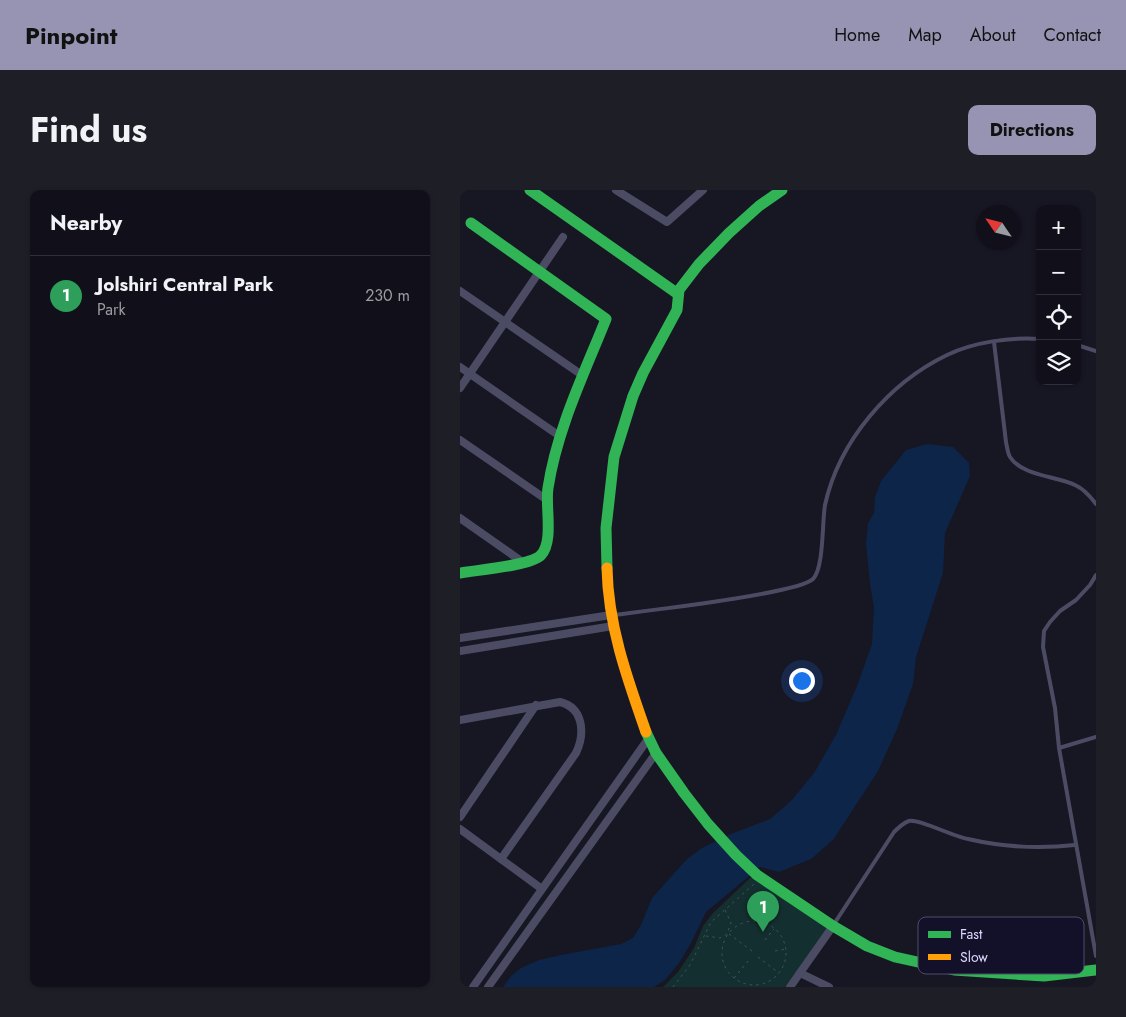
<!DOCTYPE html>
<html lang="en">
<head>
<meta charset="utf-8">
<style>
	:root { --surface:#11101a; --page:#1e1e27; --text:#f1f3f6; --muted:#9c9da2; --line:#303039; --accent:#9694b2 }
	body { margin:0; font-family:Jost,sans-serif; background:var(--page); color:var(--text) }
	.controls { position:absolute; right:15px; top:15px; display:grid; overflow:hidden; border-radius:10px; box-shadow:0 1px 4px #0004 }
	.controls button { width:45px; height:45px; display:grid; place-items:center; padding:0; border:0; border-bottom:1px solid var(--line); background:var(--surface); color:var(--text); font:25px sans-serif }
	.compass { position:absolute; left:516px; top:15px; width:45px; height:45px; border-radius:50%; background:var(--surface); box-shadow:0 1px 4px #0004; rotate:305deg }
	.you { position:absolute; left:341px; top:490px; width:18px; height:18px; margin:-12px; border:4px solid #fff; border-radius:50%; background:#1a73e8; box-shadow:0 0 0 8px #1a73e833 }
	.badge { display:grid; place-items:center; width:32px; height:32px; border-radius:50%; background:var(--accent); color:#fff; font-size:16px; font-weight:700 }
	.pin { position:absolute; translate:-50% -41px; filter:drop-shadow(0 1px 2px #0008) }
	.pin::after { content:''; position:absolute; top:26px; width:18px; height:15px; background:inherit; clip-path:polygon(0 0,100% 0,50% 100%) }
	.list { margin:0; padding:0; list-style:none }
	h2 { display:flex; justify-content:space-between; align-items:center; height:65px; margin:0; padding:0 20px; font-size:21px }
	h2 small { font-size:16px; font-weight:400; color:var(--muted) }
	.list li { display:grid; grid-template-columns:32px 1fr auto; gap:15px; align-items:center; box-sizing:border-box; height:80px; padding:0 20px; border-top:1px solid var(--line) }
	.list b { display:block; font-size:19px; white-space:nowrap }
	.list p { margin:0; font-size:16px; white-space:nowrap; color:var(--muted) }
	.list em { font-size:16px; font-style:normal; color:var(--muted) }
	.icon { flex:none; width:28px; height:28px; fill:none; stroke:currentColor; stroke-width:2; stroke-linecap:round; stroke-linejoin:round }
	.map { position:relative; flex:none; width:636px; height:797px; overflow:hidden; border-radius:10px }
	header { display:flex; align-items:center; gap:30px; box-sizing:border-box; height:70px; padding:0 25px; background:var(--accent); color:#111 }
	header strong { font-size:24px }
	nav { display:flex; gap:28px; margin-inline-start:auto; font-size:18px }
	.intro { display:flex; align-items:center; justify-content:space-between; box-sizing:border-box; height:120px; padding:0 30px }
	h1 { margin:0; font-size:35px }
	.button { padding:12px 22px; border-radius:10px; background:var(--accent); color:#111; font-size:18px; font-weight:700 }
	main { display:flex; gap:30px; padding:0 30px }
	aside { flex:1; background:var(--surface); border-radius:10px; box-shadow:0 1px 4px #0004 }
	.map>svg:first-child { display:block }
</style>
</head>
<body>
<header>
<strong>Pinpoint</strong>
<nav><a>Home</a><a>Map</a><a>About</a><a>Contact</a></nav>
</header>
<div class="intro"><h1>Find us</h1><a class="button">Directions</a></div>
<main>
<aside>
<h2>Nearby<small></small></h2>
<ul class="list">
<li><span class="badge" style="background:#2e9e5b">1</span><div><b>Jolshiri Central Park</b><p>Park</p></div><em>230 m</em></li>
</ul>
</aside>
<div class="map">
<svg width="636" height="797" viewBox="0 0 636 797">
	<rect width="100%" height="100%" fill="#171623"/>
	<path fill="#142f2f" d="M291,687L369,736L325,797H203L218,782L234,758L243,736L253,723Z"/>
	<path fill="#0d2548" d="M467,254L493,257L509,273L510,286L485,343L483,383L456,467L453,494L437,539L418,581L373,650L351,669L319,682L300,677L246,722L231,753L219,773L205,790L194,797H43L51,786L61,778L79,770L101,765L161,754L173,748L181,735L192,708L227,669L242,658L271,644L310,629L331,611L354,583L376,545L397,496L412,454L414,417L410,394L406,353L408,333L414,323L415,307L421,291L446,260Z"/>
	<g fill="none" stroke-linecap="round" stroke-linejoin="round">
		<g stroke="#445260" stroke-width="1" stroke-dasharray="2.5 4" stroke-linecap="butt">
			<circle cx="294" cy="763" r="32"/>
			<path d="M269,744L292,761"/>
			<path d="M246,746L260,748L267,744L271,733L265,720"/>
			<path d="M305,750L314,739"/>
			<path d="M315,761L326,759"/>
			<path d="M298,767L319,783"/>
			<path d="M274,788L289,770"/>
			<path d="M213,797L230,775L251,732L294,694"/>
		</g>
		<g stroke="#4b4b64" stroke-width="4">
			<path d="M534,152L546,252C547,257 548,264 550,267C562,286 597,286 615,295C624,299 630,306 636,314"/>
			<path d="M617,155L636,161"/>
			<path d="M636,385L630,395L616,410L600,421L590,432L584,441L583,457L595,518L599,558L636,766"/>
			<path d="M153,425C184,421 337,404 353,389C364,378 362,332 365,315C379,251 429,193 487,165C514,152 550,147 580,149"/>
			<path d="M599,558L636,547"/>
			<path d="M374,734L434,642C438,638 443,633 449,631C460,629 494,647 508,649C543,657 580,659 615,655"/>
		</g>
		<g stroke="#4b4b64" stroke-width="8">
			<path d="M156,0L207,32L243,0"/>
			<path d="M0,101L122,185"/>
			<path d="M0,177L101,247"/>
			<path d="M0,198L103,47"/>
			<path d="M0,250L87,310"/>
			<path d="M0,328L64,373"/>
			<path d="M0,448L151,425"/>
			<path d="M0,461L153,436"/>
			<path d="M0,530L100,512C124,518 125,544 116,563L41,669"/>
			<path d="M0,627L76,515"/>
			<path d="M0,639L82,699"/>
			<path d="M340,783L369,797"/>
			<path d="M13,797L188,549"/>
			<path d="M28,797L196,563"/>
			<path d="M330,797L373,736"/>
		</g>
		<g stroke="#30b455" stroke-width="11">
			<path d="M70,0L218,104"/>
			<path d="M147,378L146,338L154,267L173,206L183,183L217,120L219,100L239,74L269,43L299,16L322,0"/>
			<path d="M0,383C16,380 71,376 81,365C94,351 85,316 88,298C97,239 124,184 146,129L11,33"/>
			<path d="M186,542L196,563L224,603L248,634L276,665L297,685L373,736L407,756L435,767L494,780L584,786L636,780"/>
		</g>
		<path stroke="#ff9f0a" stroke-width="11" d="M147,378C148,435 167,488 186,542"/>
	</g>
	<rect x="458" y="727" width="166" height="57" rx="8" fill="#131029" stroke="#4f4c69" stroke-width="1"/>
	<rect x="468" y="741" width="23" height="7" fill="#30b455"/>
	<rect x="468" y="764" width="23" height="6" fill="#ff9f0a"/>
	<g font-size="14" fill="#dbd8ff">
		<text x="500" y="749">Fast</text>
		<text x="500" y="772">Slow</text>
	</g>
</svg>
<div class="controls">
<button>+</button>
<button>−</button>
<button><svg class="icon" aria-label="locate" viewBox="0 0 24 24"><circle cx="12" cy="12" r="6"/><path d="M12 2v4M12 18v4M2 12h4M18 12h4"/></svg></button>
<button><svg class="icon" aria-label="layers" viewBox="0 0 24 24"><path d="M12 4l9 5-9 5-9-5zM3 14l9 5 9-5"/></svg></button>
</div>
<svg class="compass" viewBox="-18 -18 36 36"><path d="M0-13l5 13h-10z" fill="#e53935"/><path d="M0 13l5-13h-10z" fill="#9c9da2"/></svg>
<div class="you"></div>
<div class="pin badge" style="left:303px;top:742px;background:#2e9e5b">1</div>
</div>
</main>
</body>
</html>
